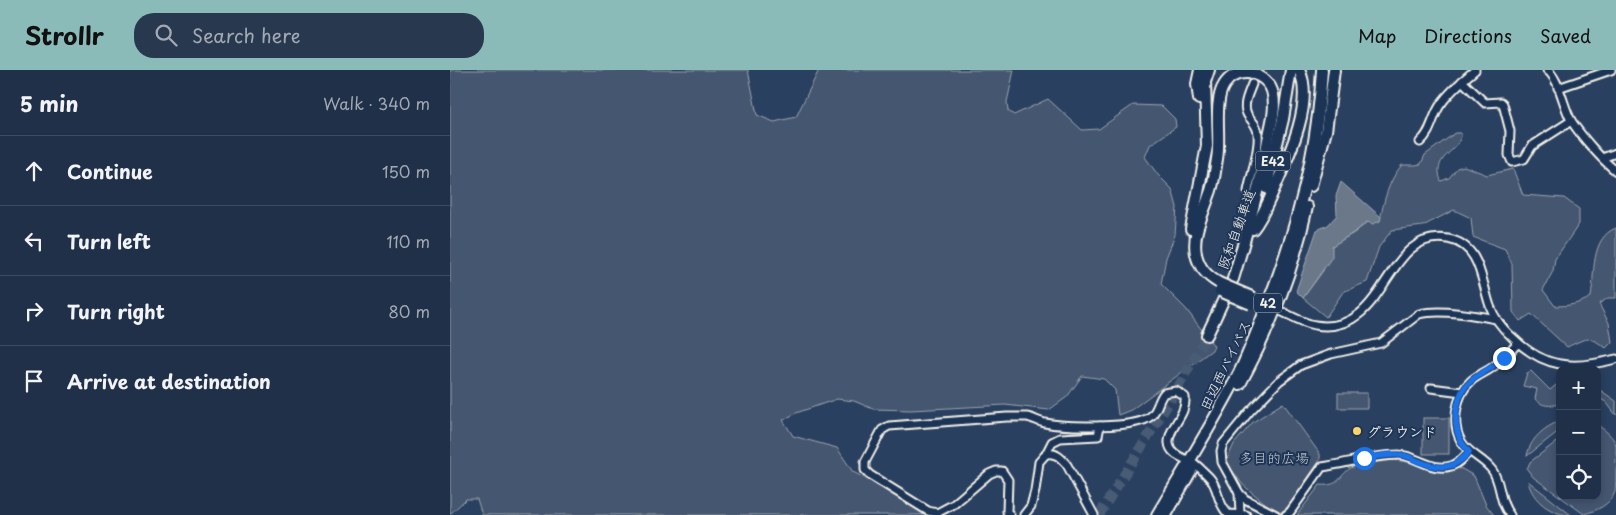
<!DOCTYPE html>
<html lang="en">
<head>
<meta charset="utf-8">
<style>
	:root { --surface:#203048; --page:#28384f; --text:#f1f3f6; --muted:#a2a9b4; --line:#3d4b60; --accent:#8bbbb9 }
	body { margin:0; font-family:"Playpen Sans","Klee One",sans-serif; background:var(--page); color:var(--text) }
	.controls { position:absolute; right:15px; bottom:15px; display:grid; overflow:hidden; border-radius:10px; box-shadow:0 2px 8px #0003 }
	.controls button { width:45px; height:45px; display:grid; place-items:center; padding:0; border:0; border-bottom:1px solid var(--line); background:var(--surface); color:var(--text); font:25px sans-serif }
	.stop { position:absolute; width:15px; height:15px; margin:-11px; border:4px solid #1a73e8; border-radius:50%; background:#fff }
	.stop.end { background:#1a73e8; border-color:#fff; box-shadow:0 1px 5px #0008 }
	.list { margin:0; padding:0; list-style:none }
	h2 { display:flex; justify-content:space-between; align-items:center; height:65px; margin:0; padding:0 20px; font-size:21px }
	h2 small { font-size:16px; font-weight:400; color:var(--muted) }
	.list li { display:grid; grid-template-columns:32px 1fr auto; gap:15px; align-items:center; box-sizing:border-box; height:70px; padding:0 20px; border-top:1px solid var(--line) }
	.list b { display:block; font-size:19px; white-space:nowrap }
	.list em { font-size:16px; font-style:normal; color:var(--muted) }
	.icon { flex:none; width:28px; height:28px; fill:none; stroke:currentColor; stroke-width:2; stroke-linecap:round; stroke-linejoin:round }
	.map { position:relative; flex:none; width:1166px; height:445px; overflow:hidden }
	header { display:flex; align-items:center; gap:30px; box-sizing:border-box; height:70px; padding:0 25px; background:var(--accent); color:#111 }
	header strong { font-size:24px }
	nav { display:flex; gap:28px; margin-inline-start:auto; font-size:18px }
	.search { width:350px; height:45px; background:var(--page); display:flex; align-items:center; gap:12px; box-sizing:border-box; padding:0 18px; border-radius:20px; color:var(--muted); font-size:19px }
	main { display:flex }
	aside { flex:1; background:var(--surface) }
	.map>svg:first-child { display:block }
</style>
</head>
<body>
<header>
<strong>Strollr</strong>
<div class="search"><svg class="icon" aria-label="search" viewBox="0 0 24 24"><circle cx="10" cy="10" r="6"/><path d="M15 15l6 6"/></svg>Search here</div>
<nav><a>Map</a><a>Directions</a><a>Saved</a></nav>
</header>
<main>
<aside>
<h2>5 min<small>Walk · 340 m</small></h2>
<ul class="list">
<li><svg class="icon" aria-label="ahead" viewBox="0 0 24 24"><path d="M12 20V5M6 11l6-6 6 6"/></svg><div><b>Continue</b></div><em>150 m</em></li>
<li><svg class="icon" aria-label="left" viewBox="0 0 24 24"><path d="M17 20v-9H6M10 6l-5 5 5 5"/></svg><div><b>Turn left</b></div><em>110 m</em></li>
<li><svg class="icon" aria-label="right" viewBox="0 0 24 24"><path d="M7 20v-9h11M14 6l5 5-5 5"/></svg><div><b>Turn right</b></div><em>80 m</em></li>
<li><svg class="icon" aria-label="arrive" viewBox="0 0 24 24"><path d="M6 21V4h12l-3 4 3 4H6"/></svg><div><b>Arrive at destination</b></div></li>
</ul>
</aside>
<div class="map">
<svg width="1166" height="445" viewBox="0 0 1166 445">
	<rect width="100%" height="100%" fill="#2a4060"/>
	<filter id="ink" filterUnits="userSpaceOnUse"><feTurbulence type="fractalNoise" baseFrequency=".02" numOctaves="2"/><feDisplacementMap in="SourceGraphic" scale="10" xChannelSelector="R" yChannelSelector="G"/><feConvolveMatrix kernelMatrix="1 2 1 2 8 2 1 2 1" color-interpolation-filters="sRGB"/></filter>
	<g filter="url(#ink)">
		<g fill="#445771" stroke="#9ca4ac">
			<path d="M0,0H298L307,45L324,52L346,47L369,0H564L557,32L558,41L564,45L598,29L632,60L649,59L683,35L712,36L725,49L726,57L700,75L695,87L708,105L722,119L727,137L725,165L716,188L711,214L736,239L764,276L762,280L681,340L668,345L665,320L654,309L632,306L617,327L599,340L555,335L461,340L423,339L404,331L387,329L346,343L333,350L343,366L387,378L403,402L487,445H32L27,429H16L0,444Z"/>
			<path d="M1005,63H1011C1011,83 981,84 991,111L999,108L1007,98L1014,96L1037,105L1063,99L1073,125L1114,128L1129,139V154L1105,189L1103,201L1093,220L1105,236C1119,236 1129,234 1141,227C1145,204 1140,168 1166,158V228H1158L1149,234L1159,253L1162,272L1156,278C1138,265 1137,268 1117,277L1081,244L1070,251L1063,242L1062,194L1055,179L1023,167L1021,148L1004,140L973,156L942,160L929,177L917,212L893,222L876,247L853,228L873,201L882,176L904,163L918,152L930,151C933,133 939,109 952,95H965L971,94L975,85Z"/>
			<path d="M1081,301L1100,320L1110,312V334C1099,336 1093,337 1085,329L1087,319L1073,316L1077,303Z"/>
			<path d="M1147,318L1166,331V345L1156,332L1147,327Z"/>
			<rect x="888" y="323" width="29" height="15"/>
			<path d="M833,333L870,384V390L837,438L831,442H826L793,415L776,392L784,374L803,352Z"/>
			<rect x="973" y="348" width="26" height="36"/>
			<path d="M1110,351V360L1077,386C1080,369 1094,357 1110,351Z"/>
			<path d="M1147,355C1154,359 1164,367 1166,375C1166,380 1166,418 1165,422C1160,435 1146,441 1134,444L1083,407L1077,399L1080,392L1110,369V426H1147Z"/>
			<path d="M943,390L1012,399L1024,406L1036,435L1044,445H847L870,415C892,417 889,403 903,397C913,393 932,392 943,390Z"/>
			<path d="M1078,411L1121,445C1102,445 1082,431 1078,411Z"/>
		</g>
		<path fill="#6a788a" stroke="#a1a8b0" d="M891,112L931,147L930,151L923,154L917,152L906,161L882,176V187L853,228L846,221L867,160L878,155L887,145L886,126Z"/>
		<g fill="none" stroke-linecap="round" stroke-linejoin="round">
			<path stroke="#485b74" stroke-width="10" stroke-dasharray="10 5" stroke-linecap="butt" d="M649,445L722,328L757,265"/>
			<defs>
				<g id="minor">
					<path d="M1097,0C1110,9 1113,38 1122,52C1132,67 1152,90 1166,101"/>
					<path d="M1012,11L1035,33L1051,32L1053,34L1060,61L1059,85L1062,92L1074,89L1082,76L1121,51"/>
					<path d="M1108,18L1161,0"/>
					<path d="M970,72C982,62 982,46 991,34C1000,21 1013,10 1025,0"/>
					<path d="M1152,88L1166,83"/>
					<path d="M798,121C801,106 810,78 808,64C808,57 803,52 799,47C791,37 798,25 802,14"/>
					<path d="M826,239C838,244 852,253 865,255C939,267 933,158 998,169C1031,175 1031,211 1040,236C1044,247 1052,258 1061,266C1094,299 1123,300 1166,289"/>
					<path d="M981,318L1012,322"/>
					<path d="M596,384C606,382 611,388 617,395L644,445"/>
					<path d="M789,423L790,444"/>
					<path d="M560,445L557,442L558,410L552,401H546L539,404L504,434L487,443L478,441L420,405L415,400V392L432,360L439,356L557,347C564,347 570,347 577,347C583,348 589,352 595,353C615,357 687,359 701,346C708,340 708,330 714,323L726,321L735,327C737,346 718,357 719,373C720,386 736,388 745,394C749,397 755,403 759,407C769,417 766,432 778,444L796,445"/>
					<path d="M574,445L581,436L585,421L589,392L596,384L602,372L610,368L648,366L650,356"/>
					<path d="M826,445L795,429L789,423L772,392L771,381L773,374L800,341L829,311L851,295L881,284L931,273L969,244C991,239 1024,245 1046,249"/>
					<path d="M836,445L840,442L872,397C898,393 923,385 949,385C965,385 982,402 1001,396C1009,394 1014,387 1019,382"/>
					<path d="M1060,445C1048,431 1052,413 1042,400C1033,388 1018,384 1011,371C1001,354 1006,324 1021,311C1026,306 1034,303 1040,299C1051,292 1060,282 1068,273"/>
				</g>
				<g id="highway">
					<path d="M749,29L747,14L750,0"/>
					<path d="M861,116L876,61L884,0"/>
					<path d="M816,118L833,49L841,0"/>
					<path d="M741,159L757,76L755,12L759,0"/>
					<path d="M803,159C811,149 815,139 820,128C834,96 866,34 849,0"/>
					<path d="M769,213C757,206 749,198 746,184C742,163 753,145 759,126C764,115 765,101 767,89C771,68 763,32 774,15C779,7 787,3 796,3C809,3 821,12 823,25C826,40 821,55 818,70C810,117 797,163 783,209"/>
					<path d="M757,265L780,216"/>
					<path d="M790,314C820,259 844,198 857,137"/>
					<path d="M707,445C735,398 764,352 789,303C800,280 809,256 818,233C847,158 868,80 872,0"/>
					<path d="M716,445L743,397"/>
				</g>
			</defs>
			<use href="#minor" stroke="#f4f1e8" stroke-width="11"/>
			<use href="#highway" stroke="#f4f1e8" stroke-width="14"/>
			<use href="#minor" stroke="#1d3557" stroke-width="7"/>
			<use href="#highway" stroke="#1d3557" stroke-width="10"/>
			<defs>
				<g id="highway-bridge">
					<path d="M769,213L804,228"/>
					<path d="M770,221L801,234"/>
				</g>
			</defs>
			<use href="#highway-bridge" stroke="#f4f1e8" stroke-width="14" stroke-linecap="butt"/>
			<use href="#highway-bridge" stroke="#1d3557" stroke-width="10"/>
		</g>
	</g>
	<g fill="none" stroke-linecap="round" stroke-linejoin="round" filter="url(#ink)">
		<path stroke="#1a73e8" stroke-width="6" d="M914,388C926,387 944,382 956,386C961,387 966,391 970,392C991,400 1005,399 1019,382C1016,378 1012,374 1010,369C1002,351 1006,323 1021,311C1032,302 1044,297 1054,288"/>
	</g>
	<circle fill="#ffd166" stroke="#1d3557" stroke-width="2" cx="907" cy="361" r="5"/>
	<g text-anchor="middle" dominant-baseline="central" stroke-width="4" stroke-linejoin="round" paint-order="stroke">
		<g fill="#1d3557" stroke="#b4b9bc" stroke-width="1">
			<rect x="805.5" y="81.5" width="35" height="19" rx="4"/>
			<rect x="804" y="223.5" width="28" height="19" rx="4"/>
		</g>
		<g font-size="12" font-weight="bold" fill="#f4f1e8">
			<text x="823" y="91">E42</text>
			<text x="818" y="233">42</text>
		</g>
		<g font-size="14" fill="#f4f1e8" stroke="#1d3557">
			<text transform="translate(786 159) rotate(-70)">阪和自動車道</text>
			<text transform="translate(775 295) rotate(-64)">田辺西バイパス</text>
		</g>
		<g font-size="14" font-weight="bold" fill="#f4f1e8" stroke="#1d3557" text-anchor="start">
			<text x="917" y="361">グラウンド</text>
		</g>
		<g font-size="14" fill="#bfc3c4" stroke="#1d3557">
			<text x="824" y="387">多目的広場</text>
		</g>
	</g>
</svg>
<div class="controls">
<button>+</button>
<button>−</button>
<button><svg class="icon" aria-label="locate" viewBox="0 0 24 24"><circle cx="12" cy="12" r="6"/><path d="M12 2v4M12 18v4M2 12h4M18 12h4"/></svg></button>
</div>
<div class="stop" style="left:914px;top:388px"></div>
<div class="stop end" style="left:1054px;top:288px"></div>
</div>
</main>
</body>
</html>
